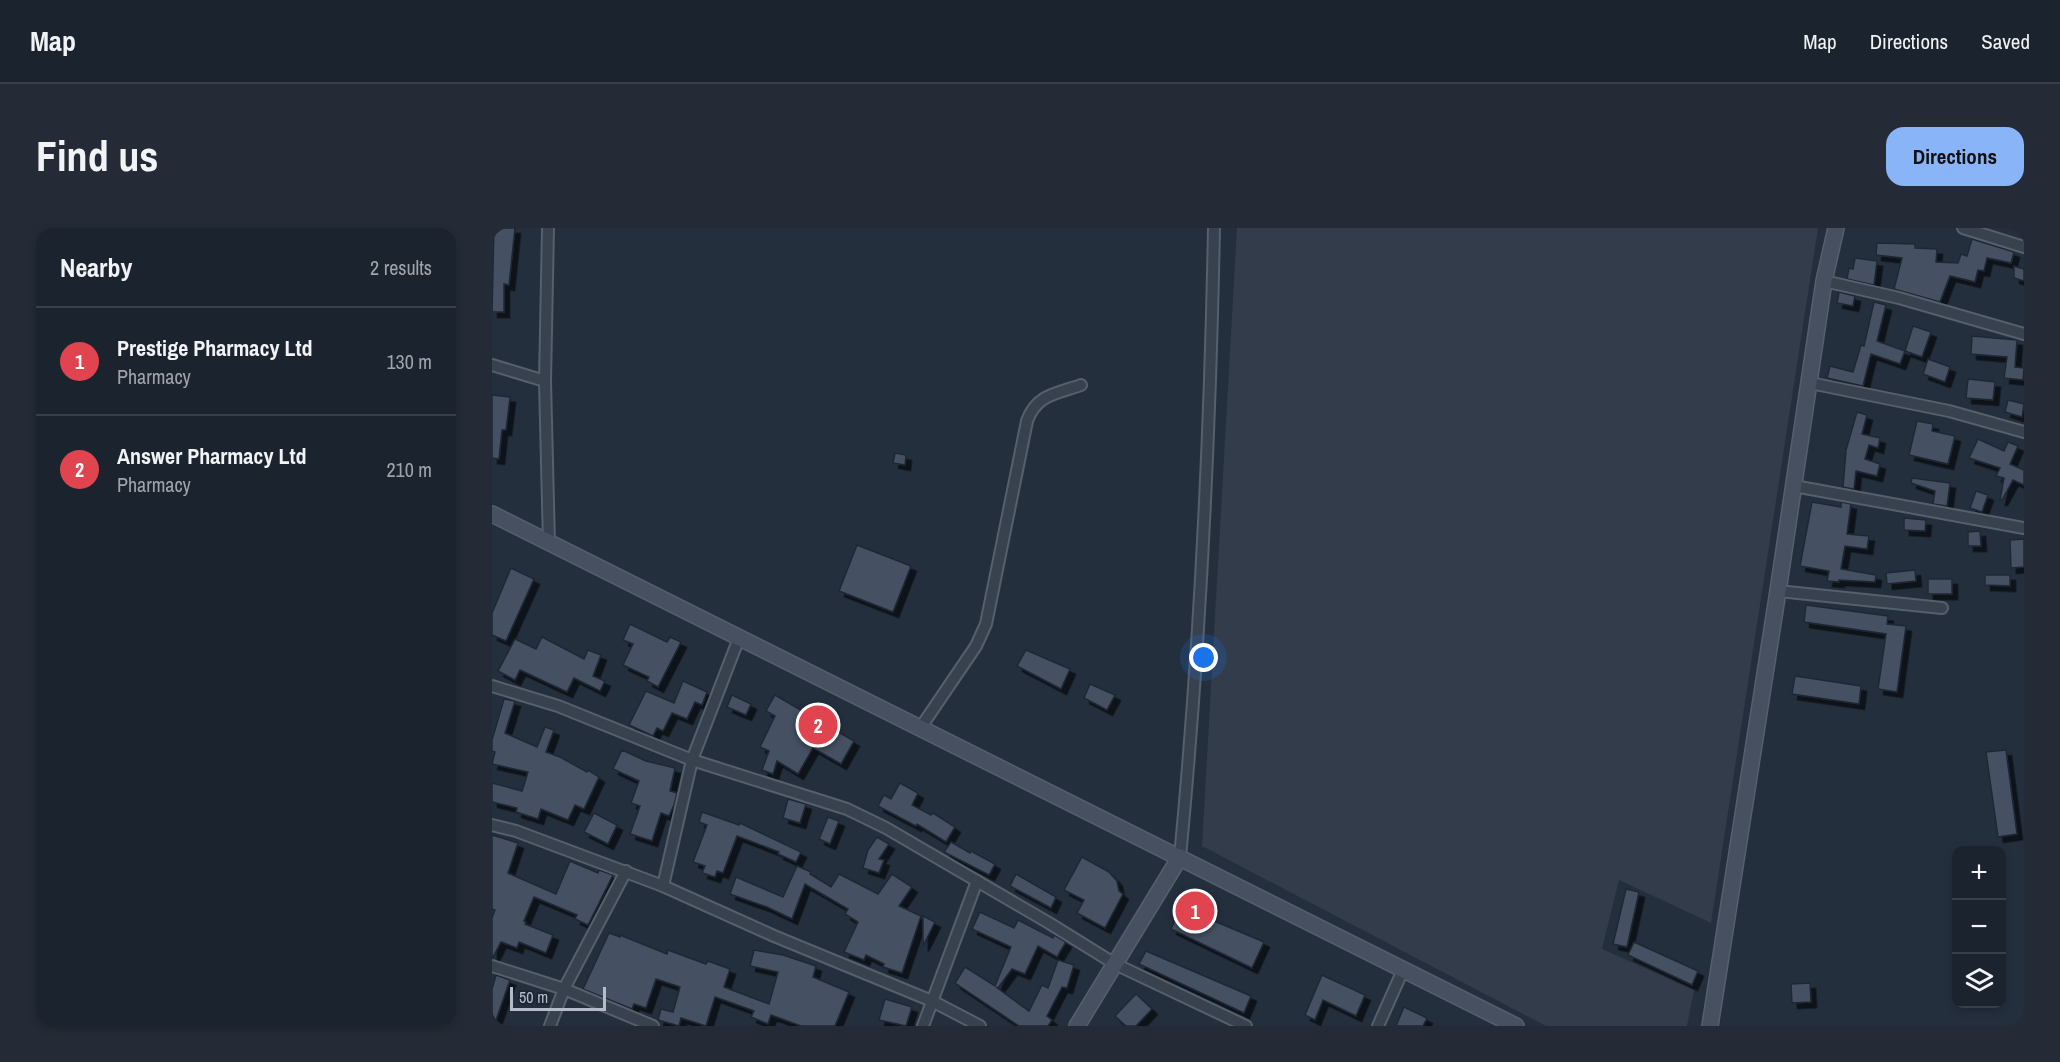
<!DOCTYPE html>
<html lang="en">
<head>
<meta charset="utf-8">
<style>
	:root { --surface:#1b232e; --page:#242b36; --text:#f1f3f6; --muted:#a0a4aa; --line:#39404a; --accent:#8ab4f8 }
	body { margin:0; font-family:"Archivo Narrow",sans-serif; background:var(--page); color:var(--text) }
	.controls { position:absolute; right:18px; bottom:18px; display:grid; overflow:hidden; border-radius:12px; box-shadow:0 3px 9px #0003 }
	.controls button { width:54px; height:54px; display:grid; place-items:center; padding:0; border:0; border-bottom:2px solid var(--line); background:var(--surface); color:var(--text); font:30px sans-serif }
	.scale { position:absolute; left:18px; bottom:15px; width:96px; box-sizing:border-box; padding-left:6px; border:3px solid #b4bcc9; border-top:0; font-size:16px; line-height:21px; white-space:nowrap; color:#b4bcc9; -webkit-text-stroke:4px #1d2633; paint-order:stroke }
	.you { position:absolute; left:712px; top:430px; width:21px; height:21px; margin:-15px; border:4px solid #fff; border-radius:50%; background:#1a73e8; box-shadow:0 0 0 9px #1a73e833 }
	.badge { display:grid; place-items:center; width:39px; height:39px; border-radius:50%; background:var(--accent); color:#fff; font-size:20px; font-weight:700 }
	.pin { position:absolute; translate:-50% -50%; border:3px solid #fff; box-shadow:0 2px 6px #0006 }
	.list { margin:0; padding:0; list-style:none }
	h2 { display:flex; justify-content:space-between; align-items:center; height:78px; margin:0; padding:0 24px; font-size:26px }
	h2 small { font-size:20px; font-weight:400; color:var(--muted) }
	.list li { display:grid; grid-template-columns:39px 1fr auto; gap:18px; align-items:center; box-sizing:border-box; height:108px; padding:0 24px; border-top:2px solid var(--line) }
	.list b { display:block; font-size:22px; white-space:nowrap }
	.list p { margin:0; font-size:20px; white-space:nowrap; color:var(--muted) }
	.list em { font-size:20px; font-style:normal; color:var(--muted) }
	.icon { flex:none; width:33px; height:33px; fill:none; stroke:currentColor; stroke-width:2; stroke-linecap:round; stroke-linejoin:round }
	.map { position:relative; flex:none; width:1532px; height:798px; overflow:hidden; border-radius:18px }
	header { display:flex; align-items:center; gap:36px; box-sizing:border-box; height:84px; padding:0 30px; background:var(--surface); border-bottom:2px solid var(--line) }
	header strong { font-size:28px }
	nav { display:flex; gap:33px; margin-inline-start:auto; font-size:21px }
	.intro { display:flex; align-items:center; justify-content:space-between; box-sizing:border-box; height:144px; padding:0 36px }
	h1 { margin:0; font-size:42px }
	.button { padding:15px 27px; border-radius:18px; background:var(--accent); color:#111; font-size:21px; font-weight:700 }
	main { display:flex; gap:36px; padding:0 36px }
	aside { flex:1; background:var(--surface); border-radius:18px; box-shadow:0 3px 9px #0003 }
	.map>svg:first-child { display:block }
</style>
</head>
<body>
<header>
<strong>Map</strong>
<nav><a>Map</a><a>Directions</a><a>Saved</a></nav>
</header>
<div class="intro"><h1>Find us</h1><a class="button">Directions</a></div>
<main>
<aside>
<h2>Nearby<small>2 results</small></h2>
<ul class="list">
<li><span class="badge" style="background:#e0444e">1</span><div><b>Prestige Pharmacy Ltd</b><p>Pharmacy</p></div><em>130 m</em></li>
<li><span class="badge" style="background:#e0444e">2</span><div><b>Answer Pharmacy Ltd</b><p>Pharmacy</p></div><em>210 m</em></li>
</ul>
</aside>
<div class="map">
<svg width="1532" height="798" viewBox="0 0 1532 798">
	<defs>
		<filter id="shadow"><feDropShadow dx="5.5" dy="5.5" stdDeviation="0" flood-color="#0009"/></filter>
	</defs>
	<rect width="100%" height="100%" fill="#242f3e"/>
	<path fill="#323c4b" d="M745,0H1326L1219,695L1127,652L1110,721L1202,762L1195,798H1054L710,618Z"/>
	<g fill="#455162" stroke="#1f2835" stroke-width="1.5" filter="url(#shadow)">
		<path d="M2,0H23L17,57L12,56V84H0Z"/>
		<path d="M1480,11L1522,24L1519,35L1495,30L1492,43L1486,42L1483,54L1458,48L1448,74L1402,61L1410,30L1384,27L1385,15L1423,16V20L1445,21L1444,34L1466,35L1469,26L1475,28Z"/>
		<path d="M1363,30L1385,33L1382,57L1355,51L1357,40L1361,41Z"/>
		<path d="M1522,38L1532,41V53L1522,50Z"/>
		<path d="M1347,64L1363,68L1361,78L1345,75Z"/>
		<path d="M1382,74L1394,77L1385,113L1413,123L1408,136L1379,126L1371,158L1335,150L1338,138L1361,144L1369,117L1372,118Z"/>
		<path d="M1421,98L1439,104L1430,129L1413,123Z"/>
		<path d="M1480,108L1525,112L1523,139L1532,140L1531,152L1512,150L1515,129L1479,126Z"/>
		<path d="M1436,131L1458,139L1453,154L1431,146Z"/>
		<path d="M1476,151L1503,154L1501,172L1474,170Z"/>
		<path d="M0,167L18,169L14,202H10L7,231L0,230Z"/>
		<path d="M1516,172L1532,176L1530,189L1513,184Z"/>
		<path d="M1365,184L1375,187L1370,206L1388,210L1386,220L1377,217L1373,231L1388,236L1385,248L1364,243L1362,261L1351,259L1354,222Z"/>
		<path d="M1425,193L1441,196L1440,203L1463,208L1456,236L1417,227Z"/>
		<path d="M1486,211L1512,223L1516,214L1526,218L1518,236L1532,242V257L1521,252L1510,272H1508L1512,250L1504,248L1508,240L1477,230Z"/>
		<path d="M403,225L414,227L413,237L401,235Z"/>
		<path d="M1420,250L1458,255L1455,278L1441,276L1443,263L1419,255Z"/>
		<path d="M1484,263L1496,267L1490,284L1478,280Z"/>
		<path d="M1320,274L1349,279V274L1359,276L1355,306L1377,308L1375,321L1353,318L1349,341L1384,347L1383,354L1347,352V354L1335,353L1337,343L1308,338Z"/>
		<path d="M1412,290L1434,292L1433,303L1412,302Z"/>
		<path d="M1488,303L1489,318H1476V304Z"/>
		<path d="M1532,311V339L1519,340L1518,312Z"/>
		<path d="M365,317L419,338L401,384L347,363Z"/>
		<path d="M19,340L42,351L14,413L0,407V385Z"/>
		<path d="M1423,342L1424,353L1395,356L1394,345Z"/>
		<path d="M1493,347H1518V358L1493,357Z"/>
		<rect x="1436" y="351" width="24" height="15"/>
		<path d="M1314,377L1396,388L1395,396L1414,398L1405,464L1386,461L1394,406L1312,394Z"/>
		<path d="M138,396L175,414L178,409L189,414L166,459L155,453L157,449L131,437L141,416L131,412Z"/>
		<path d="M50,409L92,431L96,422L109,427L101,448L113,453L108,463L82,450L75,464L28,442L23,452L6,443L23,411L44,421Z"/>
		<path d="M534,422L578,441L569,461L525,438Z"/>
		<path d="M1303,448L1369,458L1367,476L1300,466Z"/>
		<path d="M191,453L215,464L210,477L203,474L195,491L180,485L171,503L165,500L161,508L137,497L154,463L182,475Z"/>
		<path d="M598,456L623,467L615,482L592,470Z"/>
		<path d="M240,467L259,476L254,487L235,479Z"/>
		<path d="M283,467L362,513L349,536L321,520L306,546L285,533L281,546L270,542L277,523L268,519L283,488L274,483Z"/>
		<path d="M12,471L23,473L13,505L45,519L53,499L62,502L54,524L68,529L95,544L96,542L107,549L92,581L83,577L76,592L49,581L46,591L24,584L25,580L0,574V555L30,563L36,544L0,536L3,524L0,523V512Z"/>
		<path d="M130,522L154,533L183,540L178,563L185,565L182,577L177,588L169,585L160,613L138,606L148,578L139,575L147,553L121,541Z"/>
		<path d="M1514,522L1525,606L1506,609L1494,524Z"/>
		<path d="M408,555L426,565L420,577L439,587L441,585L463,599L454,614L425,596L424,598L386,578L392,567L399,571Z"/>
		<path d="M296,571L314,576L308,595L291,590Z"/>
		<path d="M210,584L247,597L248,595L309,624L304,634L286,626L287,624L245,608L231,645L225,643L223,649L210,645L213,638L201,634L215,597L207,594Z"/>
		<path d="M102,585L125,597L116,616L92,604Z"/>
		<path d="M336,589L347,593L338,616L327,611Z"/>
		<path d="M0,607L26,615L16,645L64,666L78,633L106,645L107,642L121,647L96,697L83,691L85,687L42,669L32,693L34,694L33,696L61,707L54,725L27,714L25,720L9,714L0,731V690L3,682L0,681Z"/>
		<path d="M385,609L397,616L387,631L392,632L387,645L371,640L376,622Z"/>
		<path d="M459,614L478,625L479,623L503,636L497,647L452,624Z"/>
		<path d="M590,629L617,644L625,653L627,663L631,666L613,700L585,685L592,672L572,662Z"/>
		<path d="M305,638L319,644L318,646L339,659L347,646L386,666L400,646L420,659L407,678L429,688L410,745L391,739L392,736L374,727L372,732L352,724L366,694L353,686L356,681L313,656L300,691L275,679L238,666L244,649L291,669Z"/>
		<path d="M524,646L564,669L559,680L518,658Z"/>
		<path d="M1134,661L1147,664L1135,719L1121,716Z"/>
		<path d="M689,679L772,714L760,740L679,701Z"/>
		<path d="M488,684L522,700L526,692L561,710L562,707L574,714L565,729L546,718L533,746L520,741L506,760L504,759L537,783L550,757L556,760L566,732L582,737L575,760L570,759L555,788L560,792L556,798H527L463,755L473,739L503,758L519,719L480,701Z"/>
		<path d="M431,688L443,694L431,718Z"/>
		<path d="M117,705L128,709V707L175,726L176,722L214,736L216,733L238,741L232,759L277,776L286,744L258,738L262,722L291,727L324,738L321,749L357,764L343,798H309L279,787L276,796L259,789L262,783L223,769L214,798L189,790L187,798L166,792L169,781L181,784L188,759L164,751L154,780L142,776L140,781L91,761Z"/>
		<path d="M1142,714L1206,743L1200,757L1136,727Z"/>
		<path d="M654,723L759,768L752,785L647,736Z"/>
		<path d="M4,747L18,752L2,798H0V761Z"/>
		<path d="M830,747L873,767L864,788L831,772L823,792L813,787Z"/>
		<path d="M1318,755L1319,774L1300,775L1299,756Z"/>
		<path d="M644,766L660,781L644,798H634L623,788Z"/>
		<path d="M393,771L420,779L414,798L387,792Z"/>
		<path d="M912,779L935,790L931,798H904Z"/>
	</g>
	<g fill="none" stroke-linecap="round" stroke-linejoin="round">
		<defs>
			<g id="street">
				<path d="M56,0L53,153L57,316"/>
				<path d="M1471,0L1532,19"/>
				<path d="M1332,53L1407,70L1532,106"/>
				<path d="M0,137L53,153"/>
				<path d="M1318,155L1457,183L1532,204"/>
				<path d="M1302,258L1532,300"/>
				<path d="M1286,363L1450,380"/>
				<path d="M0,458L66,478L200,532L355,581L394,600L557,695L623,736L754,798"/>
				<path d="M429,499L484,418L494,396L535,193C545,166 564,166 589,157"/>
				<path d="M0,597L24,603L171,658L282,708L440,773L488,798"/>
				<path d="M688,629C708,420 718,210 722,0"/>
				<path d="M171,658L200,532L247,410"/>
				<path d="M0,738L72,761L161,798"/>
				<path d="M58,798L72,761L134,643"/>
				<path d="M431,798L485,653"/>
				<path d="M886,798L911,742"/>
			</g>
			<g id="secondary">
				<path d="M0,286L1024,798"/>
				<path d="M585,798L688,629"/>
				<path d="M1218,798L1286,363L1332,53L1344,0"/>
			</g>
		</defs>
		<use href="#street" stroke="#565f6c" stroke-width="14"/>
		<use href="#secondary" stroke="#565f6c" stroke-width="18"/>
		<use href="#street" stroke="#38414e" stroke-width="10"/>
		<use href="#secondary" stroke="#465061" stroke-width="15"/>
	</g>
</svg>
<div class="controls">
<button>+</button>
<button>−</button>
<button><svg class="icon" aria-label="layers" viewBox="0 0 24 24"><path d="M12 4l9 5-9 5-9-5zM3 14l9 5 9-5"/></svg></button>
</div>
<div class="scale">50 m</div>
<div class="you"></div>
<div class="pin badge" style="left:703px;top:683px;background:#e0444e">1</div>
<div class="pin badge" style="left:326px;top:497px;background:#e0444e">2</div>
</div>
</main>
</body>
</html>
